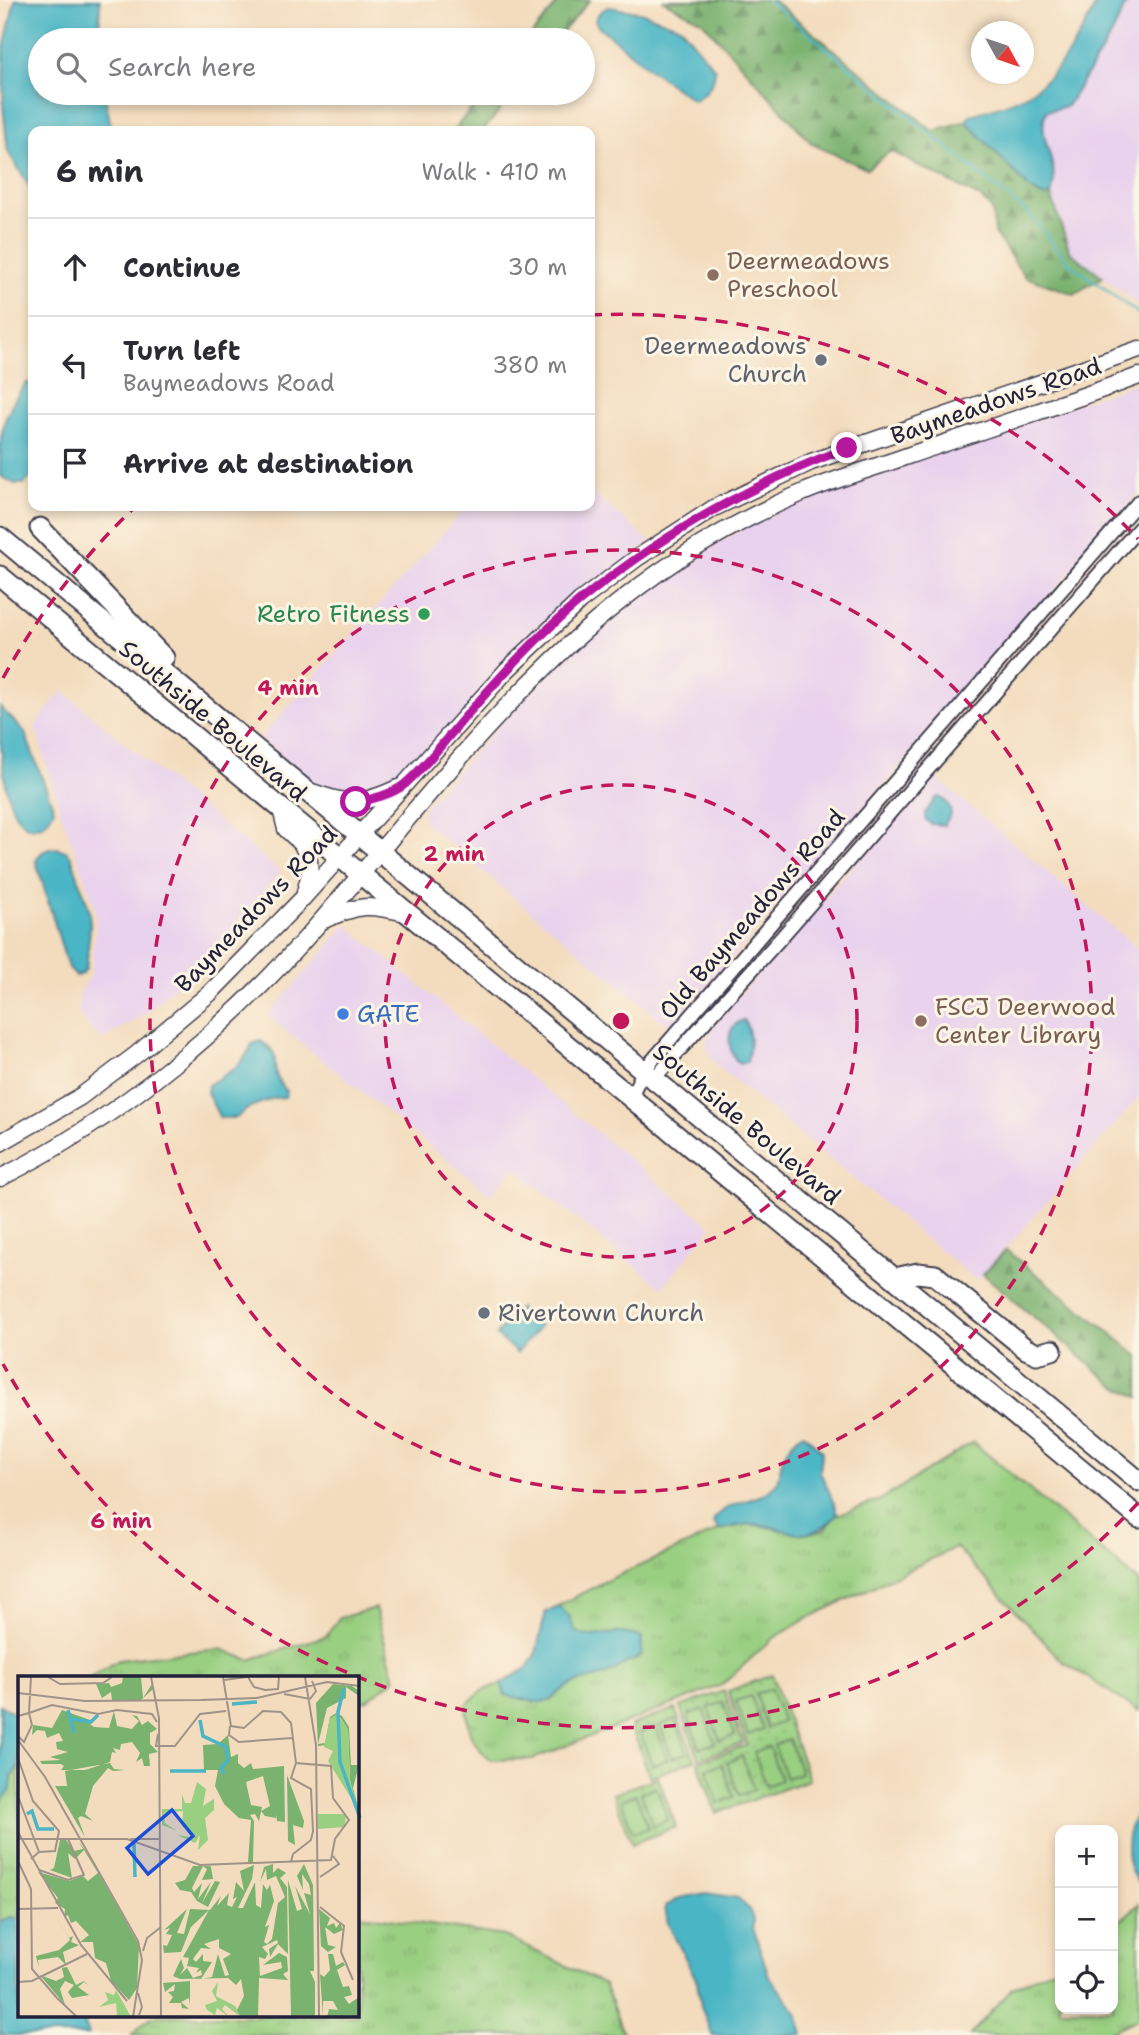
<!DOCTYPE html>
<html lang="en">
<head>
<meta charset="utf-8">
<style>
	:root { --surface:#fff; --page:#f7f7f7; --text:#2b2b33; --muted:#7c7c81; --line:#e1e1e2 }
	body { margin:0; font-family:"Shantell Sans",sans-serif; background:var(--page); color:var(--text) }
	.controls { position:absolute; right:21px; bottom:21px; display:grid; overflow:hidden; border-radius:14px; box-shadow:0 4px 10px #0003 }
	.controls button { width:63px; height:63px; display:grid; place-items:center; padding:0; border:0; border-bottom:2px solid var(--line); background:var(--surface); color:var(--text); font:35px sans-serif }
	.compass { position:absolute; left:971px; top:21px; width:63px; height:63px; border-radius:50%; background:var(--surface); box-shadow:0 4px 10px #0003; rotate:130deg }
	.stop { position:absolute; width:21px; height:21px; margin:-16px; border:5px solid #b5179e; border-radius:50%; background:#fff }
	.stop.end { background:#b5179e; border-color:#fff; box-shadow:0 2px 7px #0008 }
	.list { margin:0; padding:0; list-style:none }
	h2 { display:flex; justify-content:space-between; align-items:center; height:91px; margin:0; padding:0 28px; font-size:30px }
	h2 small { font-size:23px; font-weight:400; color:var(--muted) }
	.list li { display:grid; grid-template-columns:46px 1fr auto; gap:21px; align-items:center; box-sizing:border-box; height:98px; padding:0 28px; border-top:2px solid var(--line) }
	.list b { display:block; font-size:26px; white-space:nowrap }
	.list p { margin:0; font-size:23px; white-space:nowrap; color:var(--muted) }
	.list em { font-size:23px; font-style:normal; color:var(--muted) }
	.icon { flex:none; width:38px; height:38px; fill:none; stroke:currentColor; stroke-width:2; stroke-linecap:round; stroke-linejoin:round }
	.map { position:relative; flex:none; width:1139px; height:2035px; overflow:hidden }
	.search { position:absolute; background:var(--surface); box-shadow:0 4px 10px #0003; left:28px; top:28px; width:567px; height:77px; display:flex; align-items:center; gap:18px; box-sizing:border-box; padding:0 24px; border-radius:38px; color:var(--muted); font-size:26px }
	.panel { position:absolute; background:var(--surface); box-shadow:0 4px 10px #0003; left:28px; top:126px; width:567px; height:385px; border-radius:14px }
	.map>svg:first-child { display:block }
</style>
</head>
<body>
<div class="map">
<svg width="1139" height="2035" viewBox="0 0 1139 2035">
	<defs>
		<pattern id="grass-tufts" width="24" height="20" patternUnits="userSpaceOnUse" patternTransform="scale(1.75)"><rect width="24" height="20" fill="#99cf81"/><path d="M3 7l-1-3M5 7V3M7 7l1-3M15 17l-1-3M17 17v-4M19 17l1-3" fill="none" stroke="#84b170"/></pattern>
		<pattern id="forest-firs" width="22" height="20" patternUnits="userSpaceOnUse" patternTransform="scale(1.75)"><rect width="22" height="20" fill="#7ab26f"/><path d="M5 1l3.5 6h-7zM16 11l3.5 6h-7z" fill="#64905c"/></pattern>
		<pattern id="park-dots" width="8" height="8" patternUnits="userSpaceOnUse" patternTransform="scale(1.75)"><rect width="8" height="8" fill="#99cf81"/><path d="M2 2h.1M6 6h.1" fill="none" stroke="#84b170" stroke-width="1.8" stroke-linecap="round"/></pattern>
	</defs>
	<rect width="100%" height="100%" fill="#fcf5e5"/>
	<filter id="ink" filterUnits="userSpaceOnUse"><feTurbulence type="fractalNoise" baseFrequency=".0143" numOctaves="2"/><feDisplacementMap in="SourceGraphic" scale="14" xChannelSelector="R" yChannelSelector="G"/><feConvolveMatrix kernelMatrix="1 2 1 2 8 2 1 2 1" color-interpolation-filters="sRGB"/></filter>
	<filter id="wash" filterUnits="userSpaceOnUse"><feTurbulence type="fractalNoise" baseFrequency=".00686" numOctaves="4" result="noise"/><feDisplacementMap in="SourceGraphic" scale="28" xChannelSelector="R" yChannelSelector="G"/><feGaussianBlur stdDeviation="1.57" result="paint"/><feColorMatrix in="noise" values="0 0 0 0 0 0 0 0 0 0 0 0 0 0 0 0 0 1.4 0 .05"/><feComposite in="paint" operator="in"/></filter>
	<g filter="url(#wash)">
		<rect width="100%" height="100%" fill="#f3dcbd"/>
		<g fill="#e9d2ed">
			<path d="M1128,0H1139V305L1070,252L1051,195L1054,185L1041,124L1046,111L1111,36Z"/>
			<path d="M1139,382V493L677,1021L670,1024L662,1021L425,823L422,813L425,806L537,684L579,643L637,596L702,552L745,528L811,496Z"/>
			<path d="M590,491L650,542L389,785L351,799L319,787L260,738L467,506H590Z"/>
			<path d="M62,691L280,872L208,956L145,1014L101,1040L79,1014V994L91,975L96,925L94,903L62,816L35,726Z"/>
			<path d="M933,775L1139,950V1097L977,1281L720,1068L712,1059L706,1045L707,1039L718,1020Z"/>
			<path d="M346,925L712,1227L662,1288L514,1168L491,1195L267,1016Z"/>
		</g>
		<g fill="url(#grass-tufts)" stroke="#5e785e" stroke-width="2">
			<path d="M973,1442L1139,1582V1711L1062,1661L956,1547L806,1619L771,1640L722,1685L533,1759L490,1760C470,1740 467,1733 466,1705L481,1691L500,1684L527,1668L535,1657L546,1612L606,1581L719,1530L750,1524L806,1534L823,1530L837,1515L880,1500Z"/>
			<path d="M375,1608L395,1679L366,1701H357V1678H89L119,1660L169,1654L221,1649L249,1660L326,1636L339,1618Z"/>
			<path d="M19,1765V2016H82L89,2035H0V1802C13,1788 9,1779 19,1765Z"/>
			<path d="M1139,1904V2018L1103,2035H970L1012,1988L1060,1965V2009H1113V1927Z"/>
			<path d="M361,1915L504,1936L604,1984L624,2035H131L152,2016H357V1916Z"/>
		</g>
		<g fill="url(#forest-firs)" stroke="#4e6a55" stroke-width="2">
			<path d="M560,0H590L556,40H527Z"/>
			<path d="M662,0H773L933,131L966,121L1029,188L1044,197L1051,195L1070,252L1103,277L1074,294L1025,277L995,234L992,210L981,198L891,151L867,169L812,144L702,21Z"/>
			<path d="M484,93H514L483,131H453Z"/>
			<path d="M1006,1250L1139,1356V1397L1115,1386L983,1274Z"/>
		</g>
		<g fill="url(#park-dots)" stroke="#5e785e" stroke-width="2">
			<path d="M772,1675L809,1780L716,1813L698,1762L747,1745L728,1691Z"/>
			<path d="M724,1691L743,1743L699,1759L680,1707Z"/>
			<path d="M675,1709L695,1760L650,1777L631,1725Z"/>
			<path d="M658,1777L676,1827L632,1844L613,1794Z"/>
		</g>
		<g fill="#99cf81" stroke="#5e785e" stroke-width="2">
			<path d="M771,1689L783,1722L767,1728L756,1694Z"/>
			<path d="M751,1696L763,1729L748,1735L736,1701Z"/>
			<path d="M723,1702L735,1735L720,1741L708,1708Z"/>
			<path d="M703,1709L715,1743L699,1748L688,1715Z"/>
			<path d="M676,1719L687,1753L672,1758L660,1725Z"/>
			<path d="M656,1726L667,1760L652,1765L640,1732Z"/>
			<path d="M789,1740L801,1773L786,1778L774,1745Z"/>
			<path d="M769,1747L781,1780L766,1786L754,1752Z"/>
			<path d="M742,1756L754,1790L739,1795L727,1762Z"/>
			<path d="M722,1764L734,1797L718,1803L707,1769Z"/>
			<path d="M656,1787L668,1820L653,1826L641,1793Z"/>
			<path d="M636,1795L648,1828L633,1833L621,1800Z"/>
		</g>
		<g fill="#49b5c5" stroke="#366c80" stroke-width="2">
			<path d="M15,0H100L99,40H40V93H104L112,131H33V192L8,152L3,106L4,48Z"/>
			<path d="M1098,0H1128L1111,36L1067,106L1046,111C1035,138 1062,162 1051,195L1045,197L1029,188L966,121L970,115C988,110 1010,104 1026,95C1061,74 1081,35 1098,0Z"/>
			<path d="M608,7L640,12L681,27L715,69C715,83 706,95 693,100L651,70L598,26L595,20L600,12Z"/>
			<path d="M26,383H33V475L24,484H15L0,476C0,435 0,417 26,383Z"/>
			<path d="M0,707L24,731L54,809C51,817 45,825 36,827C0,831 0,732 0,707Z"/>
			<path d="M939,797C946,800 950,807 951,814L944,825L931,824L925,819V813L936,798Z"/>
			<path d="M57,848L66,851L71,856L89,909L90,928L86,969L82,974L76,976L68,968L36,861C40,851 47,849 57,848Z"/>
			<path d="M744,1020C752,1033 750,1047 747,1062L739,1064C728,1051 723,1027 744,1020Z"/>
			<path d="M260,1041C288,1056 263,1069 287,1091L285,1097L274,1098L250,1107L236,1118H220L207,1093L208,1085C227,1074 244,1065 252,1044Z"/>
			<path d="M519,1308L540,1326L517,1353L496,1335Z"/>
			<path d="M803,1433L822,1451L820,1472L834,1502L837,1515C803,1550 789,1525 751,1524C741,1524 729,1528 719,1530L713,1522C724,1499 759,1504 774,1486C779,1480 780,1472 781,1465C784,1451 792,1441 803,1433Z"/>
			<path d="M559,1607L570,1617L574,1630C590,1640 596,1635 613,1633C622,1632 633,1635 642,1637L641,1655L636,1660C625,1661 621,1668 611,1672C584,1685 574,1675 550,1701L535,1702L505,1695L501,1684L527,1668L535,1657L546,1612Z"/>
			<path d="M0,1705L19,1715V1765L12,1776L11,1790L0,1802Z"/>
			<path d="M1139,1810V1884C1122,1863 1124,1831 1139,1810Z"/>
			<path d="M706,1893L738,1898L749,1909L753,1919V1928L769,1976L797,2013L803,2035H712L701,2006L697,1981L668,1924L665,1907L679,1898Z"/>
			<path d="M11,1917L19,1919V2016H82L89,2035H3L0,2030V1921Z"/>
		</g>
		<g fill="none" stroke-linecap="round" stroke-linejoin="round">
			<path stroke="#49b5c5" stroke-width="2.5" d="M768,0L1031,216L1068,262L1139,314"/>
		</g>
	</g>
	<g filter="url(#ink)">
		<g fill="none" stroke-linecap="round" stroke-linejoin="round">
			<defs>
				<g id="minor">
					<path d="M651,1082L779,940L1139,528"/>
					<path d="M630,1099L643,1071L1139,501"/>
				</g>
				<g id="major">
					<path d="M309,791C350,805 359,806 398,788"/>
					<path d="M281,809L286,829L302,844L309,861L310,874L305,892"/>
					<path d="M324,920C360,904 368,904 406,913"/>
					<path d="M0,1143L80,1097L137,1054L210,993L303,898L507,670L580,601L637,558L714,508L811,462L1139,349"/>
					<path d="M0,1178C122,1117 232,1024 321,921C410,818 493,709 596,621C657,569 728,524 802,493C837,478 874,468 910,455C986,429 1063,404 1139,376"/>
				</g>
				<g id="highway">
					<path d="M40,528L164,658"/>
					<path d="M0,537L1139,1481"/>
					<path d="M0,576L1139,1518"/>
					<path d="M895,1278L918,1273L935,1275L1026,1349L1037,1354L1052,1350"/>
				</g>
			</defs>
			<use href="#minor" stroke="#413e4e" stroke-width="16"/>
			<use href="#major" stroke="#413e4e" stroke-width="19"/>
			<use href="#highway" stroke="#413e4e" stroke-width="23"/>
			<use href="#minor" stroke="#fff" stroke-width="12"/>
			<use href="#major" stroke="#fff" stroke-width="16"/>
			<use href="#highway" stroke="#fff" stroke-width="19"/>
		</g>
	</g>
	<g fill="none" stroke-linecap="round" stroke-linejoin="round" filter="url(#ink)">
		<path stroke="#b5179e" stroke-width="9" d="M356,802C371,800 393,794 405,784C427,765 446,739 465,717C501,676 538,635 581,600C662,535 749,485 847,448"/>
	</g>
	<g fill="none" stroke="#c2185b" stroke-width="3.5" stroke-dasharray="12 9">
		<circle cx="621" cy="1021" r="236"/>
		<circle cx="621" cy="1021" r="471"/>
		<path d="M1138 1503A707 707 0 0 1 3 1364M3 678A707 707 0 0 1 134 508M590 315A707 707 0 0 1 1138 539"/>
	</g>
	<g fill="#8d6e63" stroke="#fcf5e5" stroke-width="2.5">
		<circle cx="713" cy="275" r="7"/>
		<circle cx="921" cy="1021" r="7"/>
	</g>
	<g fill="#6b7280" stroke="#fcf5e5" stroke-width="2.5">
		<circle cx="821" cy="360" r="7"/>
		<circle cx="484" cy="1313" r="7"/>
	</g>
	<circle fill="#2e9e5b" stroke="#fcf5e5" stroke-width="2.5" cx="424" cy="614" r="7"/>
	<circle fill="#3f7fe0" stroke="#fcf5e5" stroke-width="2.5" cx="343" cy="1014" r="7"/>
	<g text-anchor="middle" dominant-baseline="central" stroke-width="6" stroke-linejoin="round" paint-order="stroke">
		<g font-size="24" fill="#785e54" stroke="#fcf5e5" text-anchor="start">
			<text x="727" y="261">Deermeadows<tspan x="727" dy="28">Preschool</tspan></text>
			<text x="935" y="1007">FSCJ Deerwood<tspan x="935" dy="28">Center Library</tspan></text>
		</g>
		<g font-size="24" fill="#5b616d" stroke="#fcf5e5" text-anchor="end">
			<text x="807" y="346">Deermeadows<tspan x="807" dy="28">Church</tspan></text>
			<text x="498" y="1313" text-anchor="start">Rivertown Church</text>
		</g>
		<g font-size="24" fill="#22223b" stroke="#fcf5e5">
			<text transform="translate(996 401) rotate(-19)">Baymeadows Road</text>
			<text transform="translate(213 721) rotate(40)">Southside Boulevard</text>
			<text transform="translate(256 909) rotate(-46)">Baymeadows Road</text>
			<text transform="translate(752 914) rotate(-49)">Old Baymeadows Road</text>
			<text transform="translate(747 1124) rotate(40)">Southside Boulevard</text>
		</g>
		<g font-size="24" fill="#27864d" stroke="#fcf5e5" text-anchor="end">
			<text x="410" y="614">Retro Fitness</text>
		</g>
		<g font-size="24" fill="#366cbe" stroke="#fcf5e5" text-anchor="start">
			<text x="357" y="1014">GATE</text>
		</g>
	</g>
	<g transform="translate(18 1676)">
		<rect width="341" height="341" fill="#f3dcbd"/>
		<path d="M179,106L188,113L185,130L196,123V134L187,142L190,164L180,174L182,159L177,167L159,159L172,161L174,157L164,150L165,135L146,137L147,147L159,155L144,149V133H164V118L167,127H173ZM200,306L198,320L217,330L223,341L207,329L204,333L211,341L199,332L197,339L189,334L187,329L199,325L194,315Z" fill="#99cf81"/>
		<path d="M105,1H123L125,22L134,8L135,13L123,24H94L93,16L84,22L78,8L91,7L93,11L104,7ZM315,8L334,10L341,15V20L328,11V22L309,32L300,68L307,67L312,41L318,37L324,40L331,51L333,89H341L335,112L341,135L335,117L332,104L330,54L320,38L312,43L308,69L300,70L298,27ZM44,34L72,44L81,39L72,48L76,51L91,52L96,35L99,50L114,53L121,45L114,39L119,40L124,49L130,45L139,53L132,57V68L140,76L131,78L132,90H126L124,82L118,86L122,77L114,66L103,68L102,74L95,72L98,77L94,76L92,86L67,94H43L46,90L43,88H24L22,85L43,84L32,81L50,76L39,73L38,66L45,65L41,57L29,62L27,55L19,54L14,59L15,49L34,52ZM210,59L213,81L220,78V87L226,92L233,87L235,93L266,90L267,146L259,145L258,138V142L247,140L243,135L252,130L245,100L228,106L233,129L244,131L241,145L237,138L232,139L236,145L235,186H230L233,144L221,142L206,128L197,110L200,94H186L185,69L200,68ZM92,87L96,93L107,94L95,95L90,92L75,110L67,138L75,145L63,140L60,142L67,161L37,110H49L47,95ZM269,99L286,145L285,152L275,149L277,169L270,165ZM42,164H48L56,175L65,173L61,166L70,178L121,269L119,312L111,324L93,305L88,287L77,282L75,266H62L71,259L58,245L53,247L50,239L46,241L47,233L37,227L40,222L20,196L51,205L65,200L70,205L80,197L66,174L57,183L50,177L54,202L32,194L36,192ZM255,188V197L260,192L268,197L262,202L269,211L270,278L260,268L252,281L251,273L260,267L259,264L244,271L250,278L247,283L241,281L242,300L264,292L263,286L245,289L261,277L269,281L270,295L265,298L270,304L241,302L240,341H223L219,334L226,320L223,303L218,309L210,302L162,303L155,300L163,283L166,292L162,299L169,292L175,302L184,299L183,294L178,297L181,292L169,290L171,282L165,281L191,234L173,251L163,276L146,277L145,269L149,270L154,259L148,258L152,252L146,254L169,233L159,257L166,258L172,233L192,234L203,220L199,230L211,217L209,229L214,231L219,221L215,223L218,206L226,215L222,195L236,189L234,203L220,232H225L237,206L238,229L243,232L245,208L249,214L252,209L256,225L247,251L251,249L246,266L249,268L254,263L260,227L267,221L258,200L249,204L248,193L242,206L246,191ZM201,263V272L213,278L205,283L211,299L207,300L200,278L194,301L183,303L194,286L185,285V278L178,286L175,283L183,272L193,273L186,268ZM286,188L295,209L296,295H292L297,306V341H273L270,204L279,235L284,233L277,210L292,238L286,217L293,219L291,208L284,198L285,214L279,200ZM175,190H192L193,191L195,203L184,204L189,193L185,190L174,212L176,216L184,207L180,223L193,206L184,227L197,205L202,206L190,231L179,225L173,216L162,214L157,207L167,204ZM301,233L312,242L309,250L316,247L318,252L322,247L325,254L316,258L307,251L310,269L318,271L310,276L303,270ZM36,237L51,262L55,260L53,266L61,269L45,276L48,289L40,281L20,284L21,292L18,280L41,274L52,264ZM310,278H315L318,290L325,286L327,289L319,294L325,311L331,310L334,319L326,321L331,328L341,321V341H309L311,333L320,334L315,325H305V341L302,298L306,301L312,294ZM49,291L58,309L66,305L71,310L66,306L60,311L71,319L54,322L50,316L56,309L47,305L42,313L47,329L22,299L38,305L46,301L44,292ZM172,305V330L171,322L163,326L171,333L164,332L163,327H151L155,321L150,316L156,315L157,308L147,316L145,307Z" fill="#7ab26f" fill-rule="evenodd"/>
		<path d="M319,38L330,54L332,104L341,135L310,85L315,75L306,71L312,43Z" fill="#99cf81"/>
		<path d="M300,138H328L327,151L300,153ZM98,314L113,341H99L98,327L81,331L90,324L87,316L96,319Z" fill="#99cf81"/>
		<path fill="none" stroke="#49b5c5" stroke-width="3.5" d="M326,12L320,36L322,86L342,142M214,28L239,26M50,34L56,57M54,43L73,46L80,39M182,44L185,60L208,71L210,84L203,92L206,98M152,95H188M9,138L14,135L20,153H36M116,167L117,201"/>
		<path fill="none" stroke="#9f9289" stroke-width="2" d="M13,1L11,37L34,29L80,38L99,34L134,38L139,46M30,1L42,8L85,7L94,1M133,1L141,42L143,341M230,1L236,11L247,14L260,13L261,1M287,1L298,69L301,341M206,4L229,1M0,17L67,25L183,24L239,22L309,6L342,10M266,18L292,23L298,15L294,5M0,40L11,37L14,49L6,66L0,60M212,50L211,59L221,66L274,62M140,58L138,70H157L182,38L208,35M0,64L27,101L120,265L124,284L115,341M0,82L15,125L41,155L37,175L21,176L13,183M0,120L21,176M0,156L63,269L109,325M0,163H109L182,189L313,184L317,163L331,144L315,122L313,90L278,87L273,47L263,36L245,35L226,52L213,50L205,1M112,163H142M0,185L13,213L14,293L39,322M273,186L275,178L293,164L295,155L293,113L273,102L278,87M21,194L50,204L66,199L50,163M302,201L321,188L315,180M302,231L326,250L323,276L335,304M0,233L40,232M125,275L129,262L143,251M0,306L14,305L69,278M120,317L124,331L121,339M39,322L59,341"/>
		<path fill="#1d4ed8" fill-opacity="0.15" stroke="#1d4ed8" stroke-width="3.5" d="M154,134L175,160L130,198L109,172Z"/>
		<rect width="341" height="341" fill="none" stroke="#22223b" stroke-width="3.5"/>
	</g>
	<circle cx="621" cy="1021" r="10" fill="#c2185b" stroke="#fcf5e5" stroke-width="3.5"/>
	<g font-size="21" text-anchor="middle" font-weight="bold" fill="#c2185b" stroke="#fcf5e5" stroke-width="6" stroke-linejoin="round" paint-order="stroke">
		<text x="288" y="695">4 min</text>
		<text x="454" y="861">2 min</text>
		<text x="121" y="1528">6 min</text>
	</g>
</svg>
<div class="controls">
<button>+</button>
<button>−</button>
<button><svg class="icon" aria-label="locate" viewBox="0 0 24 24"><circle cx="12" cy="12" r="6"/><path d="M12 2v4M12 18v4M2 12h4M18 12h4"/></svg></button>
</div>
<svg class="compass" viewBox="-18 -18 36 36"><path d="M0-13l5 13h-10z" fill="#e53935"/><path d="M0 13l5-13h-10z" fill="#7c7c81"/></svg>
<div class="stop" style="left:356px;top:802px"></div>
<div class="stop end" style="left:847px;top:448px"></div>
<div class="search"><svg class="icon" aria-label="search" viewBox="0 0 24 24"><circle cx="10" cy="10" r="6"/><path d="M15 15l6 6"/></svg>Search here</div>
<section class="panel">
<h2>6 min<small>Walk · 410 m</small></h2>
<ul class="list">
<li><svg class="icon" aria-label="ahead" viewBox="0 0 24 24"><path d="M12 20V5M6 11l6-6 6 6"/></svg><div><b>Continue</b></div><em>30 m</em></li>
<li><svg class="icon" aria-label="left" viewBox="0 0 24 24"><path d="M17 20v-9H6M10 6l-5 5 5 5"/></svg><div><b>Turn left</b><p>Baymeadows Road</p></div><em>380 m</em></li>
<li><svg class="icon" aria-label="arrive" viewBox="0 0 24 24"><path d="M6 21V4h12l-3 4 3 4H6"/></svg><div><b>Arrive at destination</b></div></li>
</ul>
</section>
</div>
</body>
</html>
